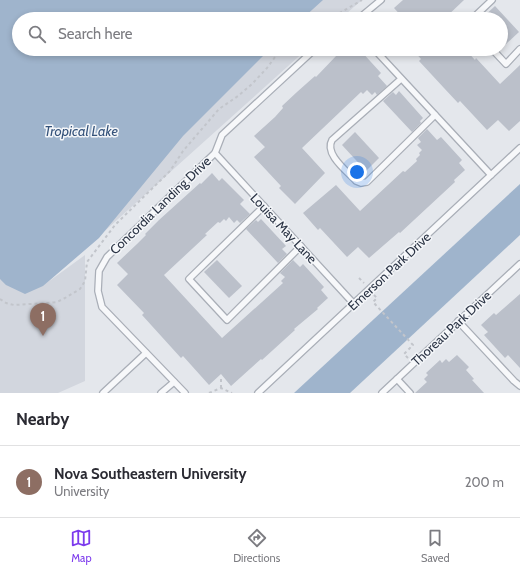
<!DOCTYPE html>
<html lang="en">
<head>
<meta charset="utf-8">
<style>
	:root { --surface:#fff; --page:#f2f2f3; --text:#2b2b33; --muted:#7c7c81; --line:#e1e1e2; --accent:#7c3aed }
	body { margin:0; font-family:Cabin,sans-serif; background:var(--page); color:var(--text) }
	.you { position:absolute; left:357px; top:172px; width:14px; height:14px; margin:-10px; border:3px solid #fff; border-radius:50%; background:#1a73e8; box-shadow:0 0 0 6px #1a73e833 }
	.badge { display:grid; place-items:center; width:26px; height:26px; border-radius:50%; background:var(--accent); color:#fff; font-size:13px; font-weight:700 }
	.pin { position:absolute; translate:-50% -33px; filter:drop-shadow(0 1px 2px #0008) }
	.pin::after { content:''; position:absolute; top:21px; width:14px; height:12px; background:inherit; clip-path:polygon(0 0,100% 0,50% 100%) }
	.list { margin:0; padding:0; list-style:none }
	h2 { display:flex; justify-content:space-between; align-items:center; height:52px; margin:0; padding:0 16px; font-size:17px }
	h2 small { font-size:13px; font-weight:400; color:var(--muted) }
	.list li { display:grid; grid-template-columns:26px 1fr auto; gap:12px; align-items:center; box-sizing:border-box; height:72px; padding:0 16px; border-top:1px solid var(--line) }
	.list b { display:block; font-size:15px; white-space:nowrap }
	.list p { margin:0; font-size:13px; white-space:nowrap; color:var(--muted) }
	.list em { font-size:13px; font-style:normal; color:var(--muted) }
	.icon { flex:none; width:22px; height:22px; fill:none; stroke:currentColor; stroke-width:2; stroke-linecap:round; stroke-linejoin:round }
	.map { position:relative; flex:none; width:520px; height:393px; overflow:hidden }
	.search { position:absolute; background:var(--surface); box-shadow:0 2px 6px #0003; left:12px; right:12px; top:12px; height:44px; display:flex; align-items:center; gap:10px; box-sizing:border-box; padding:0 14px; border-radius:22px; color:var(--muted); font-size:15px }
	.sheet { height:124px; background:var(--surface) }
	nav { display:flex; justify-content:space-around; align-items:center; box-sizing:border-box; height:56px; border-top:1px solid var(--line); background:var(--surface); font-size:11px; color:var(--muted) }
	nav a { display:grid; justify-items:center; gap:2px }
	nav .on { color:var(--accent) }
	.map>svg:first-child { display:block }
</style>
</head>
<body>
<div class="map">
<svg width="520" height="393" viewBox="0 0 520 393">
	<rect width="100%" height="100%" fill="#e4e7ec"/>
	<path fill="#d2d6de" d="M0,0H362L340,19H19V49H307L48,282L85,255V381L58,393H0Z"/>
	<g fill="#9fb4cc">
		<path d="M0,0H323L302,19H19V49H270L183,136L99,238L43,286L25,294L6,285L0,279Z"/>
		<path d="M520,184V235L350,393H294Z"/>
	</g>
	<g fill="#bbc0ca">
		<path d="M403,0H464L444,19H404L394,8Z"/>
		<path d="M495,6L519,32L506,44L501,39V19H481Z"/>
		<path d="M346,49H353L356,53L360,50L381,73L378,76L387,86L377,95L375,92L372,95L367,90L363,94L361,92L302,148L325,173L295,204L279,188L281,186L254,157L265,147L254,136L275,117L283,108L282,106L297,92L315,76L316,77L337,55L338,56Z"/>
		<path d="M412,49H465L475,60L476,58L500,84L520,65V121L509,131L498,120L487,130L460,101L458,103L444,88L419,61L421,59Z"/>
		<path d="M399,91L423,118L420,121L421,123L412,132L383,101L393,92L396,95Z"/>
		<path d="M427,129L437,140L441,137L462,160L459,163L465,170L454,180L455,182L400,233L399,232L369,258L358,247L347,257L320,228L318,230L303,213L336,185L360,211L403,171L405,172L417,161L416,159L420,155L419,153L422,150L417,145L421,142L418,138Z"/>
		<path d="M355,132L379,158L366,171L342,145Z"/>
		<path d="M212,173L219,181L222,178L244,200L240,204L250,214L240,223L237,220L234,223L229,217L226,221L224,219L220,223L218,222L205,234L207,235L164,275L222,338L283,283L281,281L285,277L280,273L293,260L300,267L303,264L324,287L321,290L328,298L317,308L318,309L294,329L295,330L262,360L261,359L231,386L221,374L209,385L183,356L181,358L142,315L144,313L117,285L128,274L117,263L137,244L146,235L145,234L159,220L200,183L201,184Z"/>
		<path d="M261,219L286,246L282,249L287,254L278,263L246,229L256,220L258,222Z"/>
		<path d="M217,260L242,286L229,298L204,272Z"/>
		<path d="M520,294V368L508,355L505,358L484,335L488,332L481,325L494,313L496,315Z"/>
		<path d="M457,355L469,367L466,370L474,379L472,380L484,393H415L427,382L424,379L428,375L426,373L440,360L442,363L446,359L449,362Z"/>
	</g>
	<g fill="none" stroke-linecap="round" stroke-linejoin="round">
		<defs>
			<g id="service">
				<path d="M358,19L381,0"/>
				<path d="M472,19L492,0"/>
				<path d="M374,49L491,175"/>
				<path d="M492,49L506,64L520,49"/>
				<path d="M401,79L332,140C324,154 347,171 356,181L361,183L367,182L435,115"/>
				<path d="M215,153L354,304"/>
				<path d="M264,206L189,279L227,320L301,246"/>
				<path d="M458,321L514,381L520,386"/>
				<path d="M397,379L410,393"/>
				<path d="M103,393L146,353"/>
				<path d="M161,393L174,382"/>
				<path d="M185,393L102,307L98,291L99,271L107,257L215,153L222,135L315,49"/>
				<path d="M258,393L520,148"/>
				<path d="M382,393L520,264"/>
			</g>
		</defs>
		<use href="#service" stroke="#a9aeb7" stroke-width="8"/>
		<g stroke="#c2c5cb" stroke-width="2" stroke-dasharray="3 3" stroke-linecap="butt">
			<path d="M329,19L362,0"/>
			<path d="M359,278L364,283"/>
			<path d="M374,295L377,298L373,302L413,345L404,354L408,358"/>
			<path d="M0,299L6,303L14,305L47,303L57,302L65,298L80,289L85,281L87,262L115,225L170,171L183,151L219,109L238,96L252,84L267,68L281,49"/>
			<path d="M221,388V379"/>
			<path d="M209,393L221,388L232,393"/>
		</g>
		<use href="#service" stroke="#f7f8fa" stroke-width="5.5"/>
	</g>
	<g text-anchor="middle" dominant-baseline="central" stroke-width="3" stroke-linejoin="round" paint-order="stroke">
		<g font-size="13" fill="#2b3445" stroke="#f4f6f9">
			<text transform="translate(160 205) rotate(-44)">Concordia Landing Drive</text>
			<text transform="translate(284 228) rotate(47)">Louisa May Lane</text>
			<text transform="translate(389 271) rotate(-43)">Emerson Park Drive</text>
			<text transform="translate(451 328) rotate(-43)">Thoreau Park Drive</text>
		</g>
		<g font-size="14" font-style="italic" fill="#34527a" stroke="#f4f6f9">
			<text x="81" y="131">Tropical Lake</text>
		</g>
	</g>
</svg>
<div class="you"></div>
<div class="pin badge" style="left:43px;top:336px;background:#8d6e63">1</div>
<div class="search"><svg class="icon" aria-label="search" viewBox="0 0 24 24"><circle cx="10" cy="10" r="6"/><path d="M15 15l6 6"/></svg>Search here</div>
</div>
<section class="sheet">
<h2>Nearby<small></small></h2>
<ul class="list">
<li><span class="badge" style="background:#8d6e63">1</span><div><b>Nova Southeastern University</b><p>University</p></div><em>200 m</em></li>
</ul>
</section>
<nav>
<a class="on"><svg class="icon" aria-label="map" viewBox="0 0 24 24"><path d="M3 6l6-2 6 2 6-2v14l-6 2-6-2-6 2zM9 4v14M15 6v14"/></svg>Map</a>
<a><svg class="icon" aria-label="directions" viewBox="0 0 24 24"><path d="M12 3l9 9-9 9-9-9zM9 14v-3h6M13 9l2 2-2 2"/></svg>Directions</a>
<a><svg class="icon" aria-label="saved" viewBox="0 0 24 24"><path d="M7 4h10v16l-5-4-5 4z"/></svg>Saved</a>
</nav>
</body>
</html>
